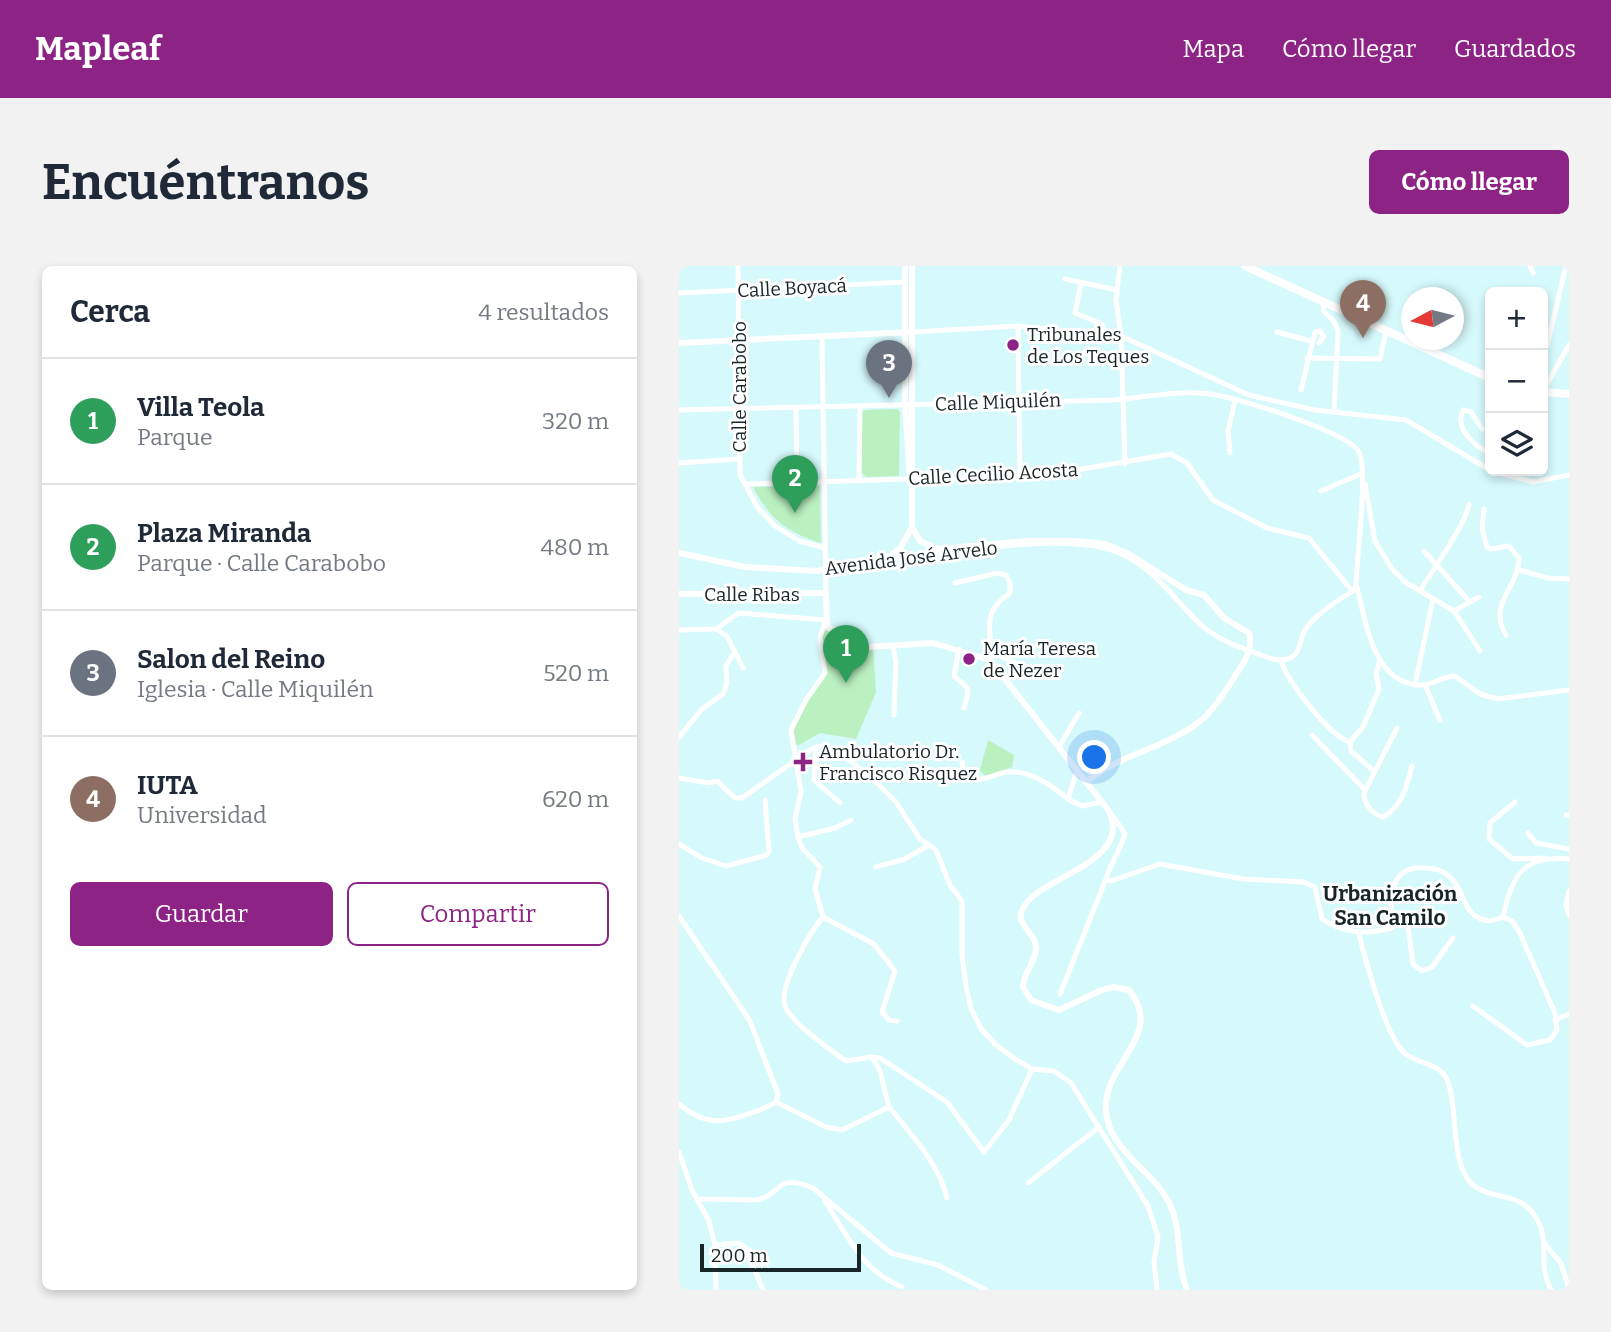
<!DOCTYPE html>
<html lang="es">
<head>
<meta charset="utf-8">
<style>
	:root { --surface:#fff; --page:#f2f2f3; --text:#1f2937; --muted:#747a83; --line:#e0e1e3; --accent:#8e2386 }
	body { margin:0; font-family:Bitter,serif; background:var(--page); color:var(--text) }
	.controls { position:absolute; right:21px; top:21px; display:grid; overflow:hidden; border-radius:10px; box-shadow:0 4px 10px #0003 }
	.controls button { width:63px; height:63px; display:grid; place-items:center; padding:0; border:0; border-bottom:2px solid var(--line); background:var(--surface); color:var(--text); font:35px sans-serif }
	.compass { position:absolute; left:722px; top:21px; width:63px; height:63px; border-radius:50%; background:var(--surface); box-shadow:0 4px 10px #0003; rotate:263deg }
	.scale { position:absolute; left:21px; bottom:18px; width:161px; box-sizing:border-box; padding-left:7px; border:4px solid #192627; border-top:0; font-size:19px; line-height:24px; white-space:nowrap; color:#192627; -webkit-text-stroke:5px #fefefe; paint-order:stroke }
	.you { position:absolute; left:416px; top:492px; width:24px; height:24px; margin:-18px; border:5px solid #fff; border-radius:50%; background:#1a73e8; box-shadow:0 0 0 10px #1a73e833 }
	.badge { display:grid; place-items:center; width:46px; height:46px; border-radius:50%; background:var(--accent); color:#fff; font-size:23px; font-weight:700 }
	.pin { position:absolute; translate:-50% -58px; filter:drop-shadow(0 2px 4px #0008) }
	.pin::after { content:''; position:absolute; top:37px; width:24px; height:21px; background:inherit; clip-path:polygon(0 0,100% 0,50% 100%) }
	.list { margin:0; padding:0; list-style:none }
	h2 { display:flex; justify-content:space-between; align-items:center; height:91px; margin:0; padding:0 28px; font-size:30px }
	h2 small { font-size:23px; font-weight:400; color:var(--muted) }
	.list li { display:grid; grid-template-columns:46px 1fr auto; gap:21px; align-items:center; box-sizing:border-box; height:126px; padding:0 28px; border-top:2px solid var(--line) }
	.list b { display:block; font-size:26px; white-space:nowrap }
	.list p { margin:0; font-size:23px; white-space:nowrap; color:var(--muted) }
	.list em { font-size:23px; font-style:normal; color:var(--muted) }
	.actions { display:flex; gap:14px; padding:21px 28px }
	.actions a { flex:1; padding:16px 0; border:2px solid var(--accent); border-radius:10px; text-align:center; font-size:24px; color:var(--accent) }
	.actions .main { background:var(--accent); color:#fff }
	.icon { flex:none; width:38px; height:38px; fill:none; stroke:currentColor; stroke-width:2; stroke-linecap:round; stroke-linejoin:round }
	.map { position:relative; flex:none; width:890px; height:1024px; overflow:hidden; border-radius:10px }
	header { display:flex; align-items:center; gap:42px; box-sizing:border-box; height:98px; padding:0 35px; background:var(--accent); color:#fff }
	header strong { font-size:33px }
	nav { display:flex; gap:38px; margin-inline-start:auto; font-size:24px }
	.intro { display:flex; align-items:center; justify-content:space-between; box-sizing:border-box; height:168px; padding:0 42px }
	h1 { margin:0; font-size:49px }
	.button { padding:18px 32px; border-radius:10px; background:var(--accent); color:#fff; font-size:24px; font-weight:700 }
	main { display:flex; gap:42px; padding:0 42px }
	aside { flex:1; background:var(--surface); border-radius:10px; box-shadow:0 4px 10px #0003 }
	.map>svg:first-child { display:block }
</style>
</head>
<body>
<header>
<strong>Mapleaf</strong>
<nav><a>Mapa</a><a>Cómo llegar</a><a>Guardados</a></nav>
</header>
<div class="intro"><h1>Encuéntranos</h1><a class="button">Cómo llegar</a></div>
<main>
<aside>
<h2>Cerca<small>4 resultados</small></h2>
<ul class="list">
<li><span class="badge" style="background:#2e9e5b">1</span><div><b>Villa Teola</b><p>Parque</p></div><em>320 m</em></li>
<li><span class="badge" style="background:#2e9e5b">2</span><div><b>Plaza Miranda</b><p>Parque · Calle Carabobo</p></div><em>480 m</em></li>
<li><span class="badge" style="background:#6b7280">3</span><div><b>Salon del Reino</b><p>Iglesia · Calle Miquilén</p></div><em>520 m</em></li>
<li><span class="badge" style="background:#8d6e63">4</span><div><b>IUTA</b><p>Universidad</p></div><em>620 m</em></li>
</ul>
<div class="actions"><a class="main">Guardar</a><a>Compartir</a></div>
</aside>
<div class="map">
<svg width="890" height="1024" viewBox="0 0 890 1024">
	<rect width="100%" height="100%" fill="#d6f9fb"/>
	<g fill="#bbf1c0">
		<path d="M187,144L218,143L221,146L220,210L187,211L183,207V146Z"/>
		<path d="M141,220L142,277C109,267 90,253 74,221Z"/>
		<path d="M148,361L194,382L197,426L177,473L141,467L120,479L112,478V464L146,407L142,362Z"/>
		<path d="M309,474L335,489L333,501L307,511L301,504Z"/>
	</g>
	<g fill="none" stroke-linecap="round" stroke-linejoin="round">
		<g stroke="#fff" stroke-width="5">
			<path d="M59,0L61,209L79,242L96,260L120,275L146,282"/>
			<path d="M441,0L437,34L442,70L446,198"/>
			<path d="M851,0L854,7"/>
			<path d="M386,13L438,24"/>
			<path d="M402,17L396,47L423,58L426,69"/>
			<path d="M0,27L227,16"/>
			<path d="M645,36L644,45L655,55L659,65L655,146"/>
			<path d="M339,60L341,211"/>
			<path d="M234,66L339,60L442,70L570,129L636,144L727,154L811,204"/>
			<path d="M598,66L632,75"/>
			<path d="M143,71L147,327"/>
			<path d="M868,80L887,0"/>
			<path d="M628,92L701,93L707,65"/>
			<path d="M622,124L636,66L641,65L645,70L640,77"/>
			<path d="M864,125L890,79"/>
			<path d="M117,141L118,216"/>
			<path d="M0,144L436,134C467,131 505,123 537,129C562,133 669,166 680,186C689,203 678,292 677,318L675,324C659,335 637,347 626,364C620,374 622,390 608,393C597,396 587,391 577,387C557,380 537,373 521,358C494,332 475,301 438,286C384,265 260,288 201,295"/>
			<path d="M803,163L792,146L784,144C775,162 796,181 811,187"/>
			<path d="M551,187L549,165L556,135"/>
			<path d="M0,197L59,193"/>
			<path d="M813,205L854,216L890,209"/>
			<path d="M180,215L181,140"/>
			<path d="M66,218L367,209L492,188L508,197L534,234L588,262L630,272L673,325"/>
			<path d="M686,218L696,275L713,303L726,316L775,345L801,385"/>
			<path d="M642,225L684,207"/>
			<path d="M805,243L803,262L808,281L812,283L830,280L840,292C840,321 808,338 827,369"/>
			<path d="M745,285L790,335"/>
			<path d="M840,304L869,312L890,313"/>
			<path d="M276,317L318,307L327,309L331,317V327C299,349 315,365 311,394"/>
			<path d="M677,318C687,354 693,416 739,419C753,420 763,410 776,410L801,428L819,433L890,424"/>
			<path d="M741,325C754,303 786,260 790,238"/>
			<path d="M775,345L800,331"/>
			<path d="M37,363L48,370L64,402"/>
			<path d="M0,364L37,363L60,347L146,354"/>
			<path d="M214,380L217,396L215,449"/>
			<path d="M280,383L275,410C292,424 291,421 285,442"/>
			<path d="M312,386L361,408"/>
			<path d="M602,394C605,412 653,473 671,476"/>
			<path d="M736,419L754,333"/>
			<path d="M746,419L761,454"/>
			<path d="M718,462L685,527C685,538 693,548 704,551C723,541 728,519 733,500"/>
			<path d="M633,469L686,524"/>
			<path d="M0,471L23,443L44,428L48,417L47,400L56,385"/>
			<path d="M137,481L135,514L161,537"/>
			<path d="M380,481L400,447"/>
			<path d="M283,496L284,509L289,513C305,516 314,508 328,506C352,504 372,519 389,533L398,504"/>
			<path d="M696,506L672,485L671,476L684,461L700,423L697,408L701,394"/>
			<path d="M0,512L30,517L38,515L56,532H63L134,482L144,480L173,496L198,517L217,536L241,573L257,584L271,619L283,635V689L287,720L292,743L303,764L317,779L336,793L353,803L375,805L392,817L469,940L479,971L475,996L478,1024"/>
			<path d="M389,533L403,540L423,536"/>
			<path d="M836,536L811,557L810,573L834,593L866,592"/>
			<path d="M430,545L446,567C442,584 431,597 427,613L432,615L481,598L564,613L624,616L636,621L643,653C663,667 689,669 712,662C712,635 708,599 746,602C755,602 764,604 771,611C784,622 784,643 798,651C808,657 815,655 824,651C833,610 843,589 890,593"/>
			<path d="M887,549H890"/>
			<path d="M849,567L857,577L890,583"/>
			<path d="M119,571L156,562L172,554"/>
			<path d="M0,578L23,592L47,600L88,589L90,585L86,534"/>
			<path d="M197,601L226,593L250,579"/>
			<path d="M890,625L887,639L890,649"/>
			<path d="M0,650L71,755L99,828L97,836"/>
			<path d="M144,651L195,678L216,705L203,746L210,754L218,755"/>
			<path d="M712,662L719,657L729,660L734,698L743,705L753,701L774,672"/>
			<path d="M679,665C686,691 707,775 728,789C741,798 762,798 768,814C780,841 770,896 793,918C815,937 843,922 860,957C871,981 858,997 872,1024"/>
			<path d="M381,728L427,613"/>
			<path d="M794,740L848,779L871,774L878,764L876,747L840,665L833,655L824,651"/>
			<path d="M876,754L890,748"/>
			<path d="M193,791L201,792L268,836L305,886L330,854L353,803"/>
			<path d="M97,836L147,861L163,864L210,841L201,805L193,791L167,795C152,784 112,757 106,740C99,721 131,666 144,651L136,623L141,601L123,582L119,571L116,553L122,526L112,464L127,434L146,407L141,371L146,356"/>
			<path d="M0,838C24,859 43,858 72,847C80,844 89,841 97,836"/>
			<path d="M210,841C232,868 260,898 268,932"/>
			<path d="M0,886L13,924L30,955L36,979L37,1024"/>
			<path d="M349,917L420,861"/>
			<path d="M20,933L77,934C105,929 94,906 134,922L212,987L259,999L307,1024"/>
			<path d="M146,935C168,969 183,1005 223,1021"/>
			<path d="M865,977L882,997L890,1023"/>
			<path d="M36,979L59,977L66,981L84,1024"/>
		</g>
		<g stroke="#fff" stroke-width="6">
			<path d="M226,0V139L231,211"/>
			<path d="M0,77L234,66"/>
			<path d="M233,261L241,275L259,283L348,275H397L426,278L448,287L507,324L525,329L545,352L570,367C574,383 566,395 558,407C548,423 539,438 526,451C491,482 442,487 407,516"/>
			<path d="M0,287L66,301L138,305L211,290L222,281L233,261V0"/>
			<path d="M0,328L147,327L148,361L187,381L254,377L311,394L430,545C454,598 361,609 344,642C335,658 355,665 357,680C358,695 344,706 344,721L352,734L380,744L423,724L434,721L450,724C487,769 423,798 427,845C430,887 477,905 492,941C503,966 497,997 508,1024"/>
		</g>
		<g stroke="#fff" stroke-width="8">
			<path d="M566,0L811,112"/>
			<path d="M864,126L890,128"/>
		</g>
	</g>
	<g fill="#8e2386" stroke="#fefefe" stroke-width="2.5">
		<circle cx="334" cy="79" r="7"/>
		<circle cx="290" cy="393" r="7"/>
		<path d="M120.5 485.5h7v7h7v7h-7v7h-7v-7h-7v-7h7z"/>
	</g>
	<g text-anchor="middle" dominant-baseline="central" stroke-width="6" stroke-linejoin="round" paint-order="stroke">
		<g font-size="19" fill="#192627" stroke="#fefefe">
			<text transform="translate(113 22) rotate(-3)">Calle Boyacá</text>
			<text transform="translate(60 121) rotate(-90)">Calle Carabobo</text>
			<text transform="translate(319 136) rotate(-2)">Calle Miquilén</text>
			<text transform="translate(314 208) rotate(-3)">Calle Cecilio Acosta</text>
			<text transform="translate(232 292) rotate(-7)">Avenida José Arvelo</text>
			<text x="73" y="328">Calle Ribas</text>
		</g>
		<g font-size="19" fill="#192627" stroke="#fefefe" text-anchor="start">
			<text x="348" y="68">Tribunales<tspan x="348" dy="22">de Los Teques</tspan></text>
			<text x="304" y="382">María Teresa<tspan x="304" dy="22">de Nezer</tspan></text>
			<text x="140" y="485">Ambulatorio Dr.<tspan x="140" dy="22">Francisco Risquez</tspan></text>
		</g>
		<g font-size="21" font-weight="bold" fill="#192627" stroke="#fefefe">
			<text x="711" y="628">Urbanización<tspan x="711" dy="24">San Camilo</tspan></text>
		</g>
	</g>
</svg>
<div class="controls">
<button>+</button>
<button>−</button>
<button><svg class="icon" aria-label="layers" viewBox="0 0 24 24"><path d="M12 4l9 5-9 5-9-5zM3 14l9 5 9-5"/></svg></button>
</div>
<svg class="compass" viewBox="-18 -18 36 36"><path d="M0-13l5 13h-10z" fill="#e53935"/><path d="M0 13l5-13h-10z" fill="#747a83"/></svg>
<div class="scale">200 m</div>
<div class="you"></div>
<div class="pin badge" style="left:167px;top:417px;background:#2e9e5b">1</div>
<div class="pin badge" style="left:116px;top:247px;background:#2e9e5b">2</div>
<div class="pin badge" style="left:210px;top:132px;background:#6b7280">3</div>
<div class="pin badge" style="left:684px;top:72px;background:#8d6e63">4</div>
</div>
</main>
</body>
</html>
